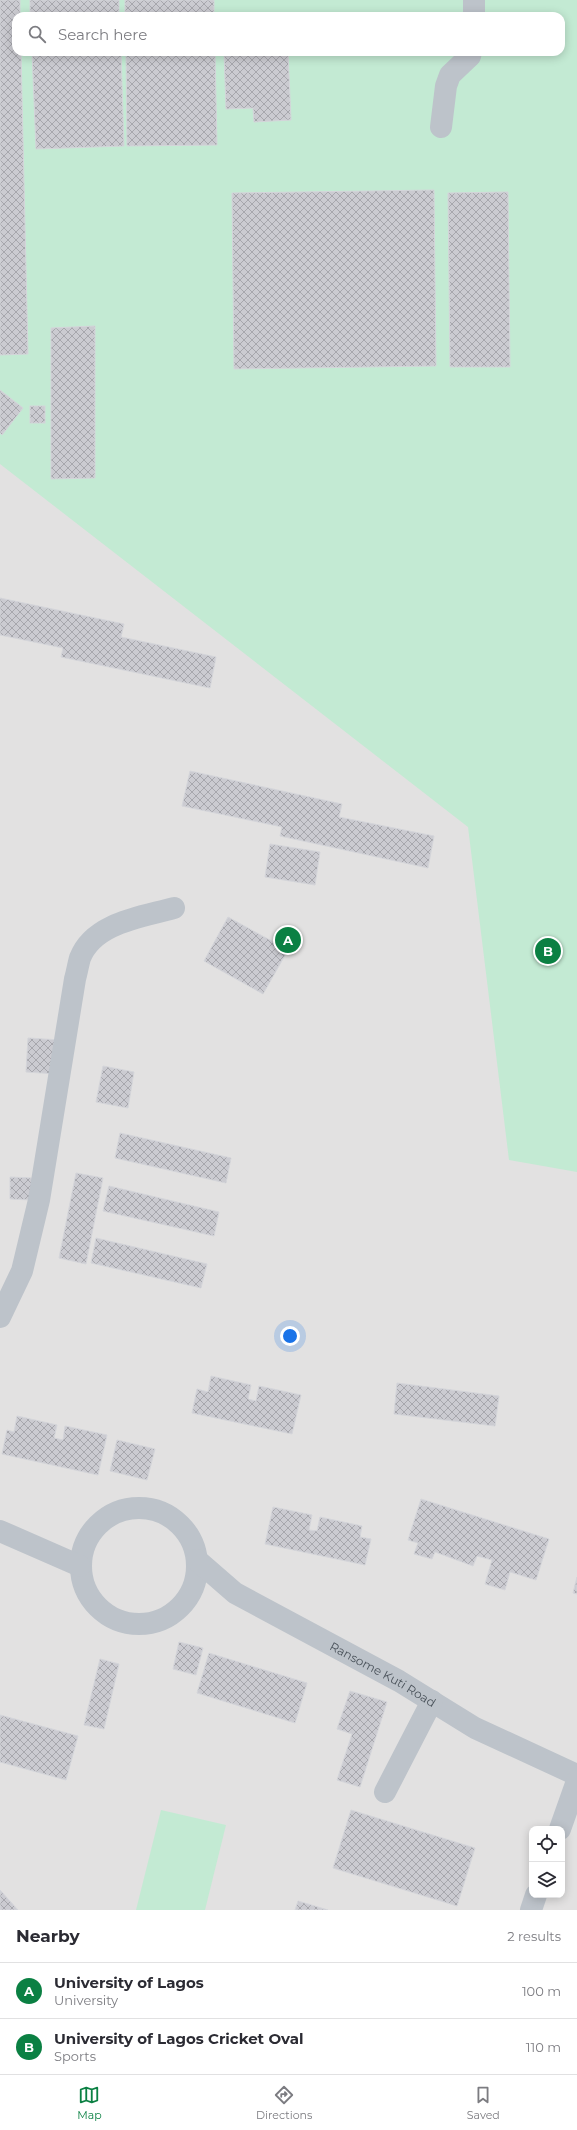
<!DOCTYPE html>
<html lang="en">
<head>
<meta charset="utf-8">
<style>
	:root { --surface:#fff; --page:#f7f7f7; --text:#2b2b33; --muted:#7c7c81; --line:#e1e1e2; --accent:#0b8043 }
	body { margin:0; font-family:Montserrat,sans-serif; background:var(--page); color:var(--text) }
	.controls { position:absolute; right:12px; bottom:12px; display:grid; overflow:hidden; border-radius:8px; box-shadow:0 2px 10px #0003 }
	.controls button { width:36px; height:36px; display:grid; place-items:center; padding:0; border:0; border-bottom:1px solid var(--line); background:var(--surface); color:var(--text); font:20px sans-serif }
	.you { position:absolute; left:290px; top:1336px; width:14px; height:14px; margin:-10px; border:3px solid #fff; border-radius:50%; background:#1a73e8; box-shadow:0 0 0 6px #1a73e833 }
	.badge { display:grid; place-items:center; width:26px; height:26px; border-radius:50%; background:var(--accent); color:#fff; font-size:13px; font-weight:700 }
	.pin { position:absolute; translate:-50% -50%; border:2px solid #fff; box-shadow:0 1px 4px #0006 }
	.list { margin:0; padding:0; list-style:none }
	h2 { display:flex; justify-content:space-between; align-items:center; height:52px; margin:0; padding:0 16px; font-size:17px }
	h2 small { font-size:13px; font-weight:400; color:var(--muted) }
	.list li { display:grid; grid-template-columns:26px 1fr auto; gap:12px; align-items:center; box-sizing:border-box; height:56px; padding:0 16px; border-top:1px solid var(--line) }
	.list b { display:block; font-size:15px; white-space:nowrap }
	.list p { margin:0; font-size:13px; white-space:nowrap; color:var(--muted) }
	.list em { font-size:13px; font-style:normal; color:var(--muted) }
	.icon { flex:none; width:22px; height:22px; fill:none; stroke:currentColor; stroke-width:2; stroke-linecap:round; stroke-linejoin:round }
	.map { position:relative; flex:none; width:577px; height:1910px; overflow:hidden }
	.search { position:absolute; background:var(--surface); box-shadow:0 2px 10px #0003; left:12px; right:12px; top:12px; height:44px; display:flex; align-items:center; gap:10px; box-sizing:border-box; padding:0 14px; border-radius:12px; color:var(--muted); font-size:15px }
	.sheet { height:164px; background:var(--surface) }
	nav { display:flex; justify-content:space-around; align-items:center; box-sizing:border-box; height:56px; border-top:1px solid var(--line); background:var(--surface); font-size:11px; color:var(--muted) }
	nav a { display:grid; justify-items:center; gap:2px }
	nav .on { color:var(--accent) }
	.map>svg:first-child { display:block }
</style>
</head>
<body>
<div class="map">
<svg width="577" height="1910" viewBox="0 0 577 1910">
	<defs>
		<pattern id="building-cross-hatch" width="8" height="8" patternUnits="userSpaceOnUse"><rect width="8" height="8" fill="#cbcbd1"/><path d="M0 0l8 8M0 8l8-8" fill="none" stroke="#a7a7ad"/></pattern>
	</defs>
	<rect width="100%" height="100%" fill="#f1efef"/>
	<path fill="#e2e1e1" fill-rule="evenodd" d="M0,0H577V1910H0ZM16,16H561V52H16ZM532,1829H562V1895H532Z"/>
	<g fill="#c3ead3" fill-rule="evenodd">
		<path d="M0,0H577V1172L509,1160L468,827L0,464ZM16,16H561V52H16Z"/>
		<path d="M161,1810L226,1825L205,1910H136Z"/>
	</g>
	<g fill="url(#building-cross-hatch)" stroke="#d4d5da">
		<path d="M0,0H20V16H16V52H21L28,354L0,355Z"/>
		<rect x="30" y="0" width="89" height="16"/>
		<rect x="125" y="0" width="89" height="16"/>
		<path d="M32,52H121L124,146L36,149Z"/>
		<path d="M126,52H215L217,145L127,146Z"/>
		<path d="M224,52H288L291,120L254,122L253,108L226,109Z"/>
		<path d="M434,190L436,366L234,369L232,193Z"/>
		<path d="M508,192L510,367H450L448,193Z"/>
		<path d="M95,326V478L51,479V328Z"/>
		<path d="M0,390L23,408L2,435L0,433Z"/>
		<rect x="30" y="406" width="15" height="17"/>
		<path d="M0,598L124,624L121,637L216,657L210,688L61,657L63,648L0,635Z"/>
		<path d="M190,771L342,804L339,817L434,836L428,868L280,836L282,827L182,806Z"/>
		<path d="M270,844L320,852L315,885L265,877Z"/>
		<path d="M228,917L288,950L263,994L204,961Z"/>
		<path d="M28,1038L60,1040L57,1074L26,1072Z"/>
		<path d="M103,1066L134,1072L128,1108L96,1102Z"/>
		<path d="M120,1133L231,1158L226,1183L115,1158Z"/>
		<path d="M76,1173L103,1178L86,1264L59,1258Z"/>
		<path d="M10,1177L32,1178L31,1200L10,1199Z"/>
		<path d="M109,1186L219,1212L214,1236L103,1211Z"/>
		<path d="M96,1238L207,1264L201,1288L91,1263Z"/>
		<path d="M211,1376L251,1385L248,1399L256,1401L259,1386L301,1395L292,1434L192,1413L197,1389L208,1392Z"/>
		<path d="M397,1383L499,1396L495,1426L394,1414Z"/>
		<path d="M17,1416L57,1425L54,1438L63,1440L65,1426L107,1435L98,1475L2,1454L7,1430L14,1432Z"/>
		<path d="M117,1440L155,1449L147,1480L110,1471Z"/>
		<path d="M421,1499L549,1539L536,1580L510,1572L505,1590L485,1584L492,1560L477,1556L473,1566L435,1552L432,1559L414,1554L418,1543L408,1540Z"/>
		<path d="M273,1507L312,1515L309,1530L317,1531L320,1517L362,1526L360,1537L371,1539L365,1565L265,1544Z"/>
		<path d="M577,1577V1594L573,1593Z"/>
		<path d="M179,1642L203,1648L196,1675L173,1669Z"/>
		<path d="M209,1653L307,1683L295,1723L197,1693Z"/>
		<path d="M100,1659L119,1664L104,1729L84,1725Z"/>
		<path d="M350,1691L387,1702L360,1787L337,1780L352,1734L337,1729Z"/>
		<path d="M0,1715L78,1736L66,1780L0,1762Z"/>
		<path d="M351,1810L475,1848L457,1906L333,1868Z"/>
		<path d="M0,1890L18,1910H0Z"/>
		<path d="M298,1901L328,1910H295Z"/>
	</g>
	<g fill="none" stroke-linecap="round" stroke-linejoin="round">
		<g stroke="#bdc3ca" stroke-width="22">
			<path d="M474,16V0"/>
			<path d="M441,127L446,86L450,75L470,56L471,52"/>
			<path d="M0,1317L22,1271L39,1200L75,979C77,972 78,965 80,958C94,922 143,917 174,908"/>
			<circle cx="139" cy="1566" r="58"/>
			<path d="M0,1531L80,1566"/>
			<path id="s1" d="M197,1560L235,1593L399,1681L475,1728L577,1775"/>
			<path d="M385,1792L432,1701"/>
			<path d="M560,1829L577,1781"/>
			<path d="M531,1910L536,1895"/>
		</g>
	</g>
	<g text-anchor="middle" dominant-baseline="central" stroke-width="3" stroke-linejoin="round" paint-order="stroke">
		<g font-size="12" fill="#4a525a" stroke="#fff">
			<text stroke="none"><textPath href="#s1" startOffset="219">Ransome Kuti Road</textPath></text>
		</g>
	</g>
</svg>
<div class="controls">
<button><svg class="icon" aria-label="locate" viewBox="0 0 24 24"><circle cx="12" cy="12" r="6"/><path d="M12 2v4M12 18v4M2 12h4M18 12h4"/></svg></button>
<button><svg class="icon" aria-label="layers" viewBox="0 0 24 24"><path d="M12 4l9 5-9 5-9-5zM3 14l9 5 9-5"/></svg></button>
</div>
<div class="you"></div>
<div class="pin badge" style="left:288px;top:940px">A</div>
<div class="pin badge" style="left:548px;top:951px">B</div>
<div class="search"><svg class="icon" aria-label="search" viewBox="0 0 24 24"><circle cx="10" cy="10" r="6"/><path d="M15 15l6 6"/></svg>Search here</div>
</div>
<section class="sheet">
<h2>Nearby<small>2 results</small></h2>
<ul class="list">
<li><span class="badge">A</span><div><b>University of Lagos</b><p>University</p></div><em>100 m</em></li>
<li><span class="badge">B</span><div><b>University of Lagos Cricket Oval</b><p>Sports</p></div><em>110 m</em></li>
</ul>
</section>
<nav>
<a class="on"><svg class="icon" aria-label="map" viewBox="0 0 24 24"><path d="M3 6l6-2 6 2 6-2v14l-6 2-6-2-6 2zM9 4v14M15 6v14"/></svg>Map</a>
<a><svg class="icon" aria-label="directions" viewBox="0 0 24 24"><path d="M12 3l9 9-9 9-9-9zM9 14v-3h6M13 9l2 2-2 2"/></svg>Directions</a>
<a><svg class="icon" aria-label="saved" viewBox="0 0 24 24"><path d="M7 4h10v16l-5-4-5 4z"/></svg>Saved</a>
</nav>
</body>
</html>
